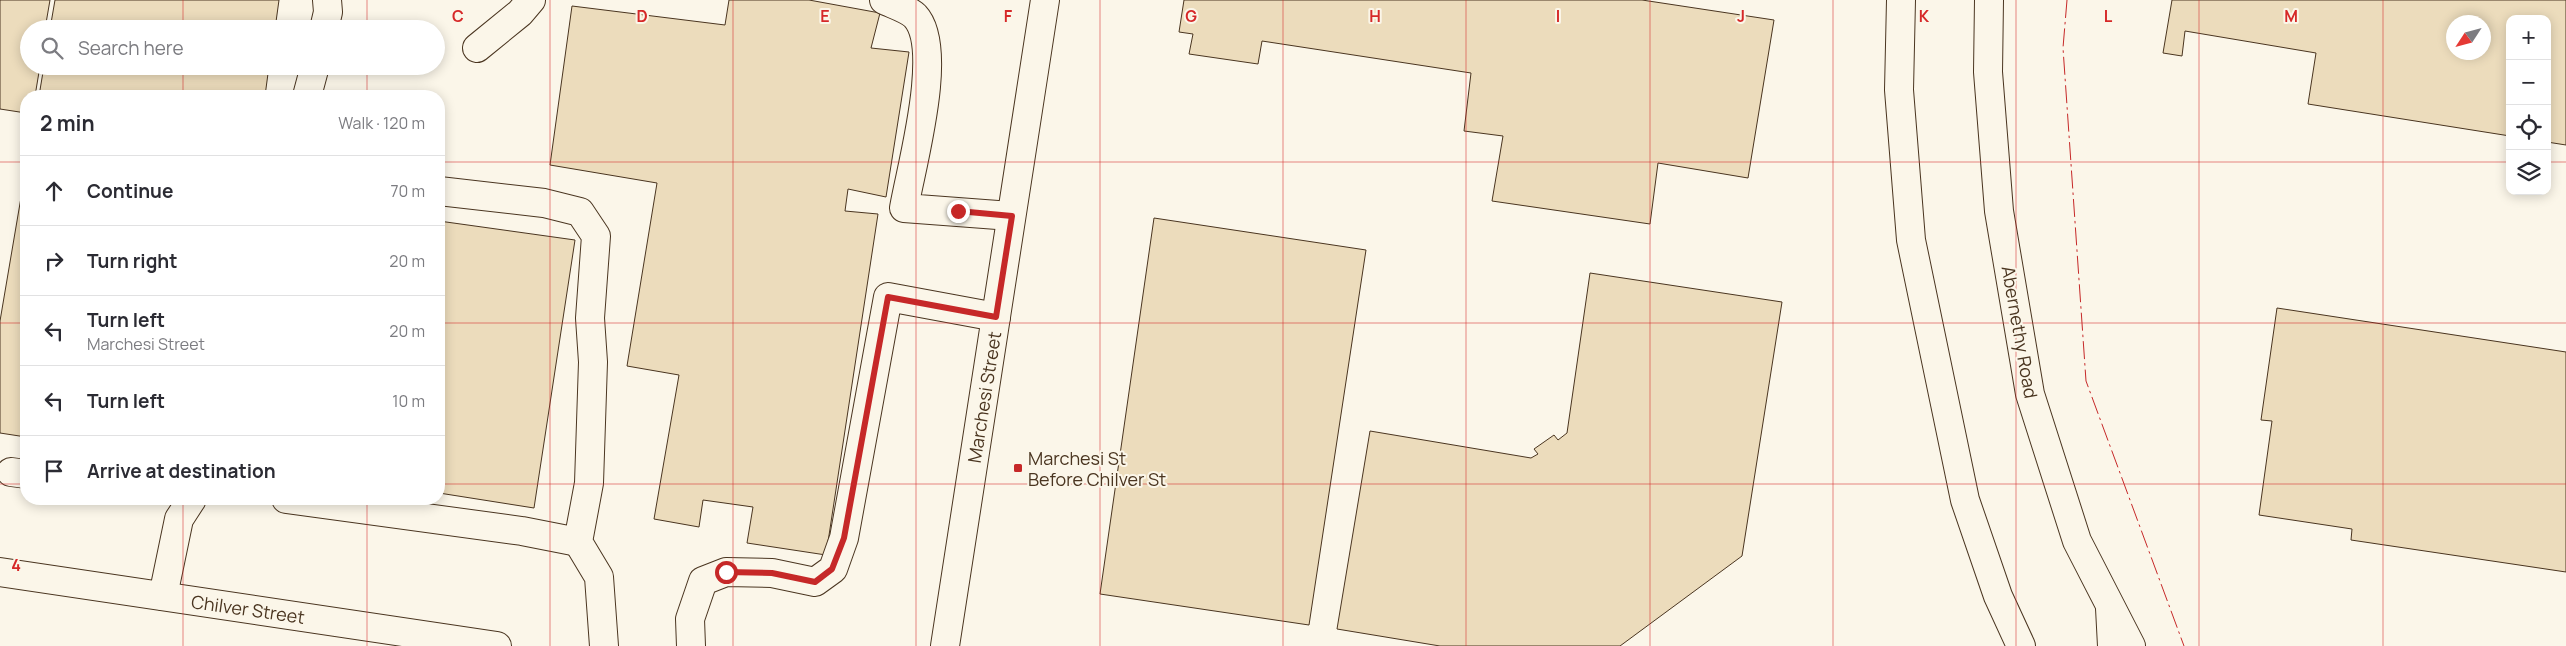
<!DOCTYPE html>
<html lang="en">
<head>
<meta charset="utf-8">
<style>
	:root { --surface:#fff; --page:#f2f2f3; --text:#2b2b33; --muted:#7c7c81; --line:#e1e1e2 }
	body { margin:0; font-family:Manrope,sans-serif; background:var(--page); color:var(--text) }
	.controls { position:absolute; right:15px; top:15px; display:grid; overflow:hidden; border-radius:10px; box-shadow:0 2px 12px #0003 }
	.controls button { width:45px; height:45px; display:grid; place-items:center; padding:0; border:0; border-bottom:1px solid var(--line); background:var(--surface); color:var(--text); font:25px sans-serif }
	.compass { position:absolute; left:2446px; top:15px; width:45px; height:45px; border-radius:50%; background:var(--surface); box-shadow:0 2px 12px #0003; rotate:234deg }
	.stop { position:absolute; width:15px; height:15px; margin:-11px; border:4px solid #c62828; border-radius:50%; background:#fff }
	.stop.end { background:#c62828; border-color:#fff; box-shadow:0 1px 5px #0008 }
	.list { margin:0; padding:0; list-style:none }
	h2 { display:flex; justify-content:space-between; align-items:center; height:65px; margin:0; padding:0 20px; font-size:21px }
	h2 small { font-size:16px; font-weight:400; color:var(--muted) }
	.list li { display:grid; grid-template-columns:32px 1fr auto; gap:15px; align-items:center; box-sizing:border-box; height:70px; padding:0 20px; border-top:1px solid var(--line) }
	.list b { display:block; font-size:19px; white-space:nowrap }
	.list p { margin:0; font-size:16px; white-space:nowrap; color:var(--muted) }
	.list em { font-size:16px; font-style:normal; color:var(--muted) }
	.icon { flex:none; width:28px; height:28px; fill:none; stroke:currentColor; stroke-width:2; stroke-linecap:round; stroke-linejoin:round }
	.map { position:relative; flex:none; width:2566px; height:646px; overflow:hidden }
	.search { position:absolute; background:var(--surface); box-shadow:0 2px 12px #0003; left:20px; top:20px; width:425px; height:55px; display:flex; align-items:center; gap:12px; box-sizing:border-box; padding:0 18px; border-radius:28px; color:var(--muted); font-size:19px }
	.panel { position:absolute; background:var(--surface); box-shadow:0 2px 12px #0003; left:20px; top:90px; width:425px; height:415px; border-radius:20px }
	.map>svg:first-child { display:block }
</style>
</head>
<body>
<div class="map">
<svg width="2566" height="646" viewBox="0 0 2566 646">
	<rect width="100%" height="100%" fill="#fbf6e9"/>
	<g fill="#ecdcbc" stroke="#4a3520" fill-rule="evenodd">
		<path d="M0,0H50L45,29H29V66H40L35,96H26V113L0,109Z"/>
		<path d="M55,0H279L275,29H50Z"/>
		<path d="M729,0H809L880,13L871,48L909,52L886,197L848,189L845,211L878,214L826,555L747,543L753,507L703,500L699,527L654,519L679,375L627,366L657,183L550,165L572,6L725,25Z"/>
		<path d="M1184,0H1642L1774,20L1748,178L1658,163L1650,224L1492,201L1503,136L1464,131L1471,73L1262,41L1258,64L1189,54L1193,34L1179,32Z"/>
		<path d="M2172,0H2566V145L2547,142V19H2510V136L2308,104L2316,53L2185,31L2182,56L2163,53ZM2454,22H2484V52H2454Z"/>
		<path d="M44,66H269L265,96H39Z"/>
		<path d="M26,168V437L0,433V321Z"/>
		<path d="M1154,218L1366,250L1309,625L1100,594Z"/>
		<path d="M439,221L575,240L534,508L439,493Z"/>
		<path d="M1590,273L1782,302L1742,556L1620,646H1440L1337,629L1370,431L1531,458L1538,454L1534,449L1554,435L1558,440L1567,433Z"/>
		<path d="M2277,308L2566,352V572L2351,540L2352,529L2259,515L2272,421L2261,420Z"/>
	</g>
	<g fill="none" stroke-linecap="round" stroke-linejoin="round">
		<defs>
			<g id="minor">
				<path d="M884,0C892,4 908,9 915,16C945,48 911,167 904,208L1011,216"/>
				<path d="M324,29L328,12L327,0"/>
				<path d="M477,48L520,13L531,0"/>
				<path d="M307,96L315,66"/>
				<path d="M439,191L544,203L580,212L596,236L590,318L593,362L589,483L578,542L599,577L604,646"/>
				<path d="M11,472L26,474"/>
				<path d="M286,499L522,531L578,542"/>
				<path d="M0,572L497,646"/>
				<path d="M163,596L179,519L192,499"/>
				<path d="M2110,608L2112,646"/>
				<path d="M691,646L690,619L703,581L726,572L772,573L815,582L833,569L844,538L888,297L996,317"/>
				<path d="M945,646L1045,0"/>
			</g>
			<g id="major">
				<path d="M1901,0L1899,90L1911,240L1965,500L1998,596L2021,646"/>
				<path d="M1989,0L1988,72L1999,211L2030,394L2077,541L2131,646"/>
			</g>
		</defs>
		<use href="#minor" stroke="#4a3520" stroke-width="30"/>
		<use href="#major" stroke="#4a3520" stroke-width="30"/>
		<use href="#minor" stroke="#fbf6e9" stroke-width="28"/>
		<use href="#major" stroke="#fbf6e9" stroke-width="28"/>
		<path stroke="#c62828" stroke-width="1" stroke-dasharray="18 4 2.5 4" stroke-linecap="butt" d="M2067,0L2063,48L2086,381L2184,646"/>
	</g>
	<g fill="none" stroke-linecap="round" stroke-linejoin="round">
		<path stroke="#c62828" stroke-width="6" d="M726,572L772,573L815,582L832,569L844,538L888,297L996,317L1012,216L958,211"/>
	</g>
	<path fill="none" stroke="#d62828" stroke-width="1" stroke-opacity="0.55" d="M183,0V29M367,0V29M550,0V646M733,0V646M916,0V646M1100,0V646M1283,0V646M1466,0V646M1650,0V646M1833,0V646M2016,0V646M2199,0V646M2383,0V646M183,66V96M367,66V96M0,162H26M439,162H2510M2547,162H2566M0,323H26M439,323H2566M0,484H26M439,484H2566M183,499V646M367,499V646"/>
	<rect fill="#c62828" stroke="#fbf6e9" stroke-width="2" x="1013" y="463" width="10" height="10" rx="2.5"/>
	<g text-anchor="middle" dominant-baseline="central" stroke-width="4" stroke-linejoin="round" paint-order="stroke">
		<g font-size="18" fill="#4a3520" stroke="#fbf6e9">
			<text transform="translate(2020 332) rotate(80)">Abernethy Road</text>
			<text transform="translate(984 397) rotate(-81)">Marchesi Street</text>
			<text transform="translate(248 609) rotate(8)">Chilver Street</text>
		</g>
		<g font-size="18" fill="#4a3520" stroke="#fbf6e9" text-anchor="start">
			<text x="1028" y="458">Marchesi St<tspan x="1028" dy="21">Before Chilver St</tspan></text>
		</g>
	</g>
	<g font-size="16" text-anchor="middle" font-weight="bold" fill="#d62828" stroke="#fbf6e9" stroke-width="4" stroke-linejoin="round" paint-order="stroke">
		<text x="458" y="22">C</text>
		<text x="642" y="22">D</text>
		<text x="825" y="22">E</text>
		<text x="1008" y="22">F</text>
		<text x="1191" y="22">G</text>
		<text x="1375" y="22">H</text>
		<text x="1558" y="22">I</text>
		<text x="1741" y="22">J</text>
		<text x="1924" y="22">K</text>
		<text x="2108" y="22">L</text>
		<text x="2291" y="22">M</text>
		<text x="16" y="571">4</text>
	</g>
</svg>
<div class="controls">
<button>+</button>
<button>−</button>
<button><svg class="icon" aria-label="locate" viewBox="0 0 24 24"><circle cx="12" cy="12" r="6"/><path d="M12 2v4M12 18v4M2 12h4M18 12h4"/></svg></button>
<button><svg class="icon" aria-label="layers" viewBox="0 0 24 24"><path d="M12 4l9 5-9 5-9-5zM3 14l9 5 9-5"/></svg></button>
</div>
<svg class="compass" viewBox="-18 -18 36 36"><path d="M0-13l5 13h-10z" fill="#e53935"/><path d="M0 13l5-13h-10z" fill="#7c7c81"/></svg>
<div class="stop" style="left:726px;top:572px"></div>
<div class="stop end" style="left:958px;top:211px"></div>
<div class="search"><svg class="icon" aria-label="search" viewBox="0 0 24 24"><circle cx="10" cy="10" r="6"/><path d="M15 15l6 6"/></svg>Search here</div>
<section class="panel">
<h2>2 min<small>Walk · 120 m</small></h2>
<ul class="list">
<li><svg class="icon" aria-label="ahead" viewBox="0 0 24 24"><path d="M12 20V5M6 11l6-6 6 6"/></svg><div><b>Continue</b></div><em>70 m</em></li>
<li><svg class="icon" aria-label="right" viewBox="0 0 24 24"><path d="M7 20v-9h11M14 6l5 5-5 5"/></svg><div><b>Turn right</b></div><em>20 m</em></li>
<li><svg class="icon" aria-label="left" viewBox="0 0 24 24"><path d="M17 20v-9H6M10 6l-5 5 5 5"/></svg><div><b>Turn left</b><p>Marchesi Street</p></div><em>20 m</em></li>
<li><svg class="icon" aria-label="left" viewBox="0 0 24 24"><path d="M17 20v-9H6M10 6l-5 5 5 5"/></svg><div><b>Turn left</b></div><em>10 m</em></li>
<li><svg class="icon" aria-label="arrive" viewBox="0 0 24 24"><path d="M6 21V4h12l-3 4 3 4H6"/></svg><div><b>Arrive at destination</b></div></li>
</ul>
</section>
</div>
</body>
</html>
